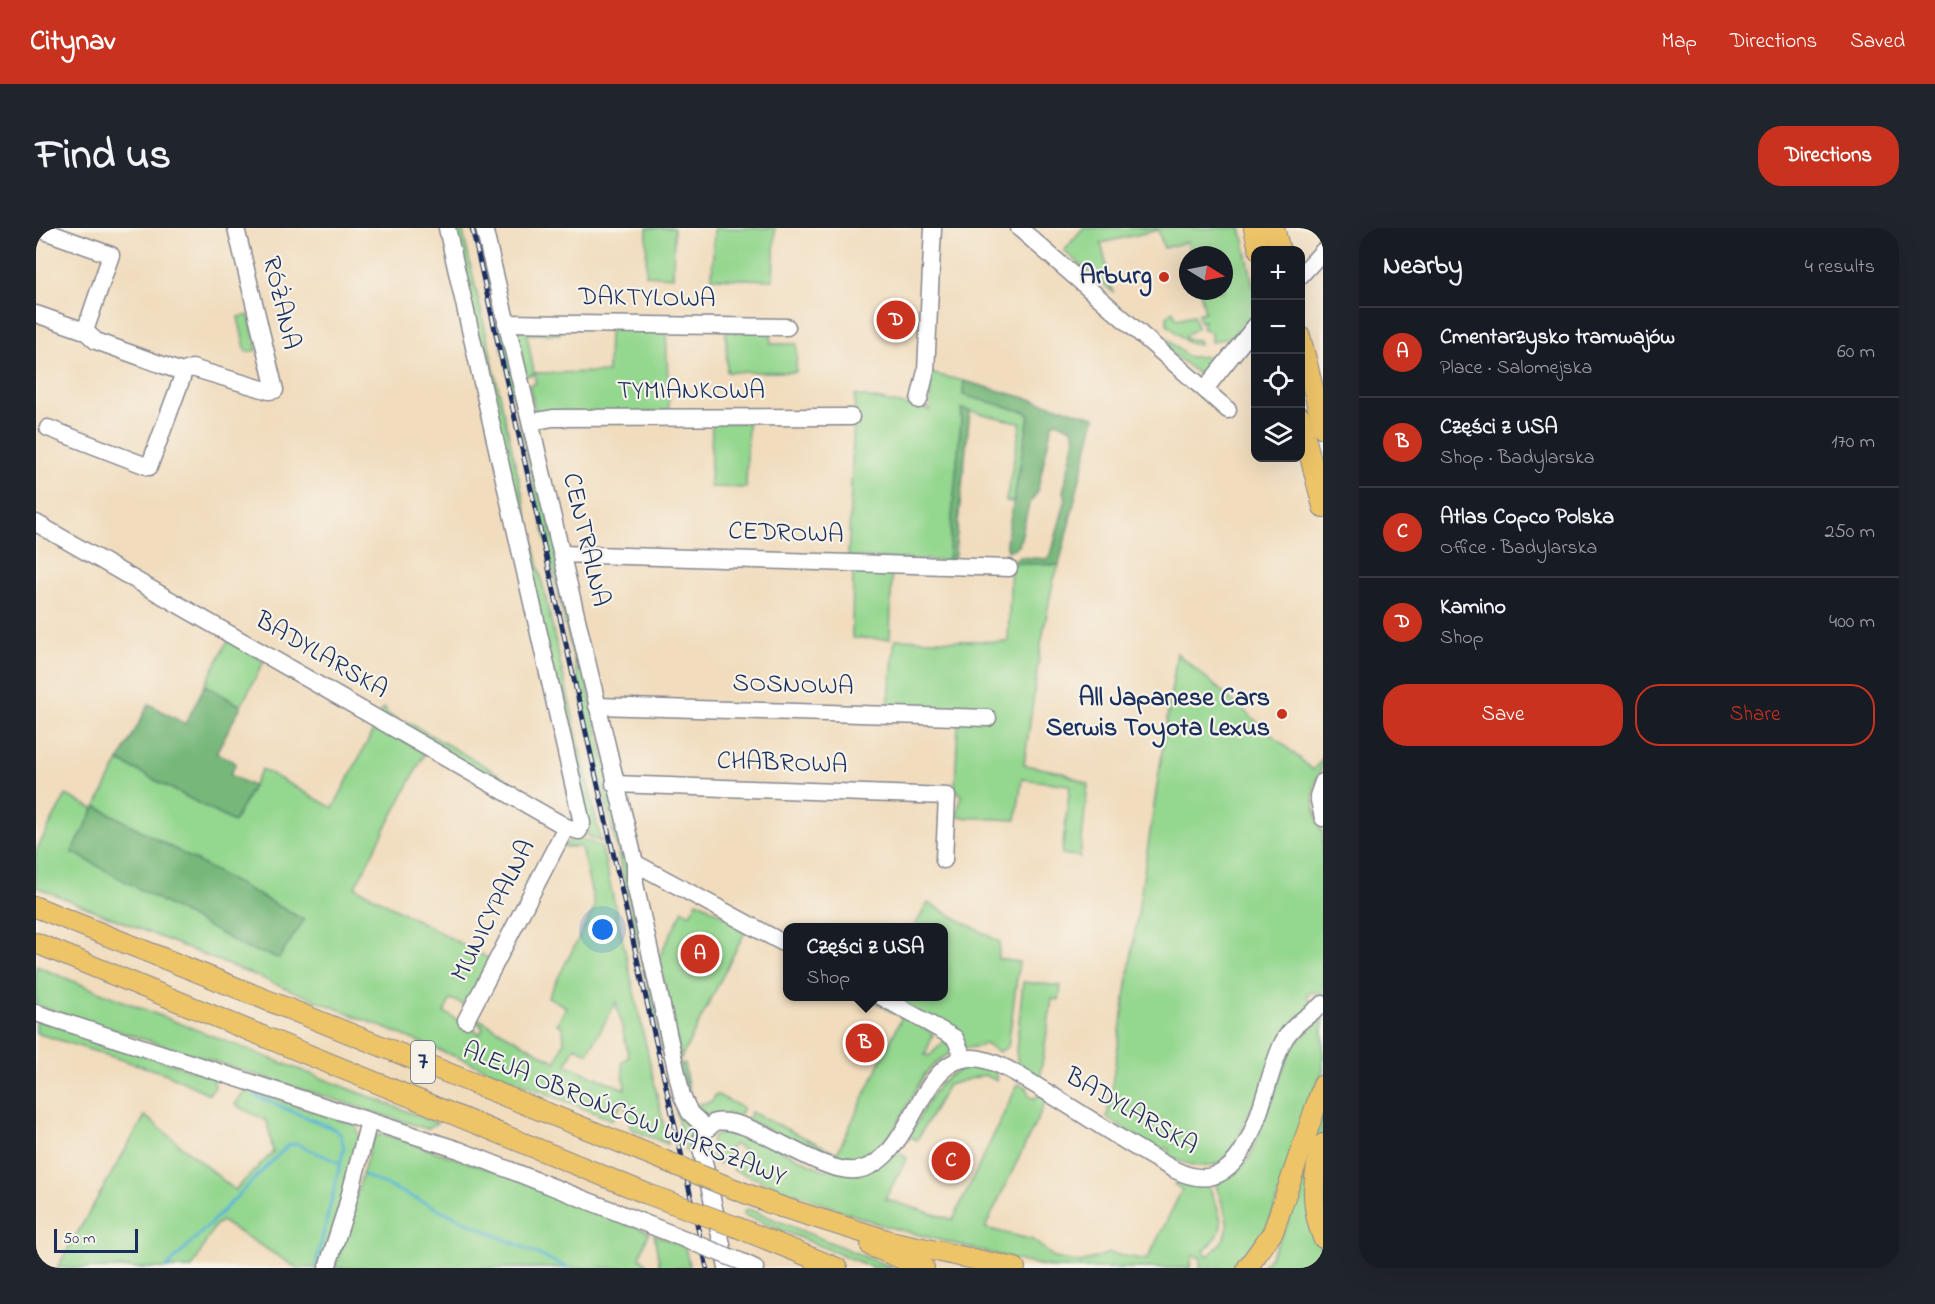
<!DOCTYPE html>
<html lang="en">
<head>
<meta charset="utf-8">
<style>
	:root { --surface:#171b24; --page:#20242c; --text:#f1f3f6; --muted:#9ea1a6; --line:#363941; --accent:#c8321e }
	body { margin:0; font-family:"Indie Flower",sans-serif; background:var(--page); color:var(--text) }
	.controls { position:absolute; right:18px; top:18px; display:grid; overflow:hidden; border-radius:12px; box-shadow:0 6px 24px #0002 }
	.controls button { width:54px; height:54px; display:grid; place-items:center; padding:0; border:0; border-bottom:2px solid var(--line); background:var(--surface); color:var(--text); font:30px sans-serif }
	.compass { position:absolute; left:1143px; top:18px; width:54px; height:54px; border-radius:50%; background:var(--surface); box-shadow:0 6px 24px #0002; rotate:100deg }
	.scale { position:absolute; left:18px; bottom:15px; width:84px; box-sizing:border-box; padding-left:6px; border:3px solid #1b2f5e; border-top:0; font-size:16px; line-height:21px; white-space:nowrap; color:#1b2f5e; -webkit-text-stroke:4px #f7f3e8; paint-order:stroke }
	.you { position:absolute; left:567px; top:702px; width:21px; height:21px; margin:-15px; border:4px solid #fff; border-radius:50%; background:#1a73e8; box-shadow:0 0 0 9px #1a73e833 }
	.badge { display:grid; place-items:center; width:39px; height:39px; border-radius:50%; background:var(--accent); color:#fff; font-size:20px; font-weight:700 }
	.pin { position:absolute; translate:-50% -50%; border:3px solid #fff; box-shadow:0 2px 6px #0006 }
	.popup { position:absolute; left:747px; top:695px; width:165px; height:78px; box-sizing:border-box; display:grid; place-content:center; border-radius:12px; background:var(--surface); filter:drop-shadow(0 2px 4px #0005); font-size:20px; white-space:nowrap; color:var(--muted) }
	.popup b { font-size:22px; color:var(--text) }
	.popup::after { content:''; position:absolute; left:50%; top:100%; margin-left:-12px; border:12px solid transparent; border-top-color:var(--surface) }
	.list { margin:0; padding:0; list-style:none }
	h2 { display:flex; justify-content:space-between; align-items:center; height:78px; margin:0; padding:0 24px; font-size:26px }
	h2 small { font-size:20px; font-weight:400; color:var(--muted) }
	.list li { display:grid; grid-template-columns:39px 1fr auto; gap:18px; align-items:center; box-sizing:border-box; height:90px; padding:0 24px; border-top:2px solid var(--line) }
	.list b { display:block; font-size:22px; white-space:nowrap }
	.list p { margin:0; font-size:20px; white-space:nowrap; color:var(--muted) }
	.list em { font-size:20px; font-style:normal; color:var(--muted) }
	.actions { display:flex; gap:12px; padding:18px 24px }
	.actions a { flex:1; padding:14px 0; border:2px solid var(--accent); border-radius:24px; text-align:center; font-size:21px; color:var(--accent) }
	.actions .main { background:var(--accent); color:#fff }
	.icon { flex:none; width:33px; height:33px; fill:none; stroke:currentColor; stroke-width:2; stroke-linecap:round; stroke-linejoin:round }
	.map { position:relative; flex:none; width:1287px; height:1040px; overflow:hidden; border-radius:24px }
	header { display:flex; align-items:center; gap:36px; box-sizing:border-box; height:84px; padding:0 30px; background:var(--accent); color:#fff }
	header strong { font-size:28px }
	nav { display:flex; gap:33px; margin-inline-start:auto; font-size:21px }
	.intro { display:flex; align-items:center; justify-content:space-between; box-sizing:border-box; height:144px; padding:0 36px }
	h1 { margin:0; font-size:42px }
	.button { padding:15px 27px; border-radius:24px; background:var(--accent); color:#fff; font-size:21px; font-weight:700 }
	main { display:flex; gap:36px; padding:0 36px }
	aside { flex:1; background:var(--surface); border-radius:24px; box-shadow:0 6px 24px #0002 }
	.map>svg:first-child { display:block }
</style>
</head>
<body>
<header>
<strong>Citynav</strong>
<nav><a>Map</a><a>Directions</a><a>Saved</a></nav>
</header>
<div class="intro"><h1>Find us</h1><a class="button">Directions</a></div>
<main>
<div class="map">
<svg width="1287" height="1040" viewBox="0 0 1287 1040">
	<rect width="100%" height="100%" fill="#f7f3e8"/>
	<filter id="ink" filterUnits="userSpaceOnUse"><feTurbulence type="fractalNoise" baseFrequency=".0167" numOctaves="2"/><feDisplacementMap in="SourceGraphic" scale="12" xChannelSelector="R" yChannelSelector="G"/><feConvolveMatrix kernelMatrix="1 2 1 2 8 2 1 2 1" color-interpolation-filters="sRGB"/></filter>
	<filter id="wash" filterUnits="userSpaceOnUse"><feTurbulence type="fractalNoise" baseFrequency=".008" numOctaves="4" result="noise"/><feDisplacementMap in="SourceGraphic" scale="24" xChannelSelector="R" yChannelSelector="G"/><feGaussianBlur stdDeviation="1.35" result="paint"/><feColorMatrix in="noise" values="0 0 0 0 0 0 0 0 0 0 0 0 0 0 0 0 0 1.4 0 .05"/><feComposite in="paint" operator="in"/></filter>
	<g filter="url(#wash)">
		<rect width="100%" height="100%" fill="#f1dcbd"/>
		<g fill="#94d78f" stroke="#588376" stroke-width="1.5" fill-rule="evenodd">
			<path d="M416,0H426L565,614L551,607L552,599Z"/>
			<path d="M439,0H445L591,630L581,622Z"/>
			<path d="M611,0H638L637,49L610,47Z"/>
			<path d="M678,0H739L737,52L676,50Z"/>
			<path d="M1047,0H1205L1219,66V87L1199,108L1175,114V104L1166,100L1168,93L1164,94L1162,86L1169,84L1164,63H1188V27H1155L1151,14L1128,20L1122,2L1065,15L1077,64L1028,23Z"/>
			<path d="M1137,83L1141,91L1158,87L1161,100L1149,108L1151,111L1162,112L1163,117L1151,114L1131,96V88Z"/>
			<path d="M213,87L221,122L210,124L202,89Z"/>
			<path d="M573,99L630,100L633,184L500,187L493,157L500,155L498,146L488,148L480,105L483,102L525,103L524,106H491L498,145L572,144Z"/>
			<path d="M690,103H735V116H761L760,144H691Z"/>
			<path d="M1131,111L1152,129L1187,128L1171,148L1166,149L1126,117Z"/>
			<path d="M894,145L928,153L927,167L990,184L993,188L977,274L970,273L985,195L926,181L912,333L812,329L819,167L894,182Z"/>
			<path d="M676,194H712L710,260L674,259Z"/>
			<path d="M975,335L1023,337L1017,354L1005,416L988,537L1025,544L1052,556L1044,629L1026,626L1034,557L986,551L980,592L921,589L925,567L919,560L922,495L852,479L859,411L972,414Z"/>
			<path d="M817,339L856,341L854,411L816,410Z"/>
			<path d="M192,412L228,433L205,478L169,457Z"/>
			<path d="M1141,425L1277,542L1287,530C1287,541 1283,543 1280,553C1274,571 1280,588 1287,606V767L1276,764L1271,767L1275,775L1220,877H1217C1195,925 1190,956 1130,927L1133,922L1129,919L1125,925L1071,890Z"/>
			<path d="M348,480L352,486L366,495L370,493L468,549L473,558L535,595L538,590L532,553L541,594L535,598L525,593L343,485Z"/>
			<path d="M340,497L389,525L319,659L454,731L431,778L415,771L408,784L444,806L447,801L437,788L520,834L528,814L527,799L521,796L530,779L512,769L559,679L545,619H529L527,616C543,607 552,612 566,620L632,916L595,901L588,871L576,892L0,659V623L30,567L58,581L36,625L268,692L60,578L83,533L198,594L226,541L297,580ZM580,774L593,829L586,834L589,861L530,837L539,819L552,825Z"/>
			<path d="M582,626L592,633L660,898L662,928L649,923Z"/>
			<path d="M661,673L711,700L645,830L623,729L647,682L654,686Z"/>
			<path d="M892,675L964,714L962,731L983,734L972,819L963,824L947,815L945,818L931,820L853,769L907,768V700L878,699Z"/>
			<path d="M0,738C133,793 267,842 401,895L391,901L0,777Z"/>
			<path d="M987,754L1025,758L1023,772L1016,771L1004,849L982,836L980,823Z"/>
			<path d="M829,769H835L867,785L897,806L889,827L893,828L911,811L919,822C908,829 898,835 890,845C869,874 851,941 805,931C777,926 738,903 711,892L715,884L801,925L866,789Z"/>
			<path d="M1287,789V843L1277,863L1233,996L1204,1040H1164L1165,1029L1156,1028L1154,1040H1019L989,1034L845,997L697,942L707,921L698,916L683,936L676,933V909L693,901L712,907L788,942L863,925L871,930L849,971L917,992L982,856L991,859L993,868L999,871L1003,866L1011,871L949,1000L997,1012L1019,1030L1045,1035L1073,1025L1111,1032L1146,962L1138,956L1144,952L1170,957L1174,960C1184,990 1195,999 1168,1023L1172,1028C1202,1003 1191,990 1180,958L1182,954L1201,944L1214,928L1256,818Z"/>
			<path d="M0,792L177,849L179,859L173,866L131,846L0,805Z"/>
			<path d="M648,835L656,878L676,873L680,866L707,880L702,889C686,882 673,889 657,885L645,838Z"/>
			<path d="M941,837L956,841L960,846L961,853L948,847L912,857L881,912L873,908C892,875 900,844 941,837Z"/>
			<path d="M213,862L320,897L323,911L285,1040H261L185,993L178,999L156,1040H21L109,888L199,962L237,924L231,893L199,877L207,865Z"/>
			<path d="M1287,878V900L1281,919L1287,1040H1225C1259,1001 1272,928 1287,878Z"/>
			<path d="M347,906L470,947L613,1004L604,1029L614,1040H299L336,913L340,908Z"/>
			<path d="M710,981L715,982L857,1040H838L713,989L707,986Z"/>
			<path d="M618,1006L649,1019L654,1040H624Z"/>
		</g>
		<g fill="#77b87a" stroke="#49746c" stroke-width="1.5">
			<path d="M928,153L1059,189L1023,337L975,335L984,329L1010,331L1015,327L1030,270L1027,264L1039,210L1036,200L1020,194L1016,196L1001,265L993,276L983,318L972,323L970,315L993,188L990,184L927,167Z"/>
			<path d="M926,181L934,183L918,333H912Z"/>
			<path d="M169,457L205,478L180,525L200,535L194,547L217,558L198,594L83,533L113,476L149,496Z"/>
			<path d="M60,578L268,692L243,730L212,721L36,624Z"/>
		</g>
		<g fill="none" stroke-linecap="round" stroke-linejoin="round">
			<g stroke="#57b3d5" stroke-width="3">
				<path d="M220,868L298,901L305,907L308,920L280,1036"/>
				<path d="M328,947L532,1040"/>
				<path d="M130,1040L252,917L261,916L304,935"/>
			</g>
		</g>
	</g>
	<g filter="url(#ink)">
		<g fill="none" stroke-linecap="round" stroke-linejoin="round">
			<defs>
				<g id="minor">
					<path d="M0,0L75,27L49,103L60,113L146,144L156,140L233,163L239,162L200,0"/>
					<path d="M448,0L599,635V656L646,868L654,885L670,900"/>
					<path d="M983,0L1192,182"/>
					<path d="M1264,48L1287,23"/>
					<path d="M0,86L49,103"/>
					<path d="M470,95L751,99"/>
					<path d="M1169,161L1220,97"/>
					<path d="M883,172L890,143L897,0"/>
					<path d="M495,194L517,190L815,189"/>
					<path d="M12,200L113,239L146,150V144"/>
					<path d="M0,295L530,599L543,603L546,595L411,0"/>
					<path d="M526,326L973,340"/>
					<path d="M561,478L952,490"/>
					<path d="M1287,554L1282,568L1287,590"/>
					<path d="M578,556L911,568L908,632"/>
					<path d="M599,635L751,717"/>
					<path d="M844,768L919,810L928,831"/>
					<path d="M0,785L423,922L616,998"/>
					<path d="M430,792L530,599"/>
					<path d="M706,1034L719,1040"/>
					<path d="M291,1040L310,981L333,893"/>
					<path d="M691,1040L665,920L667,905L679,894C714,887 781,946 820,942C880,935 881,818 945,831C969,836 993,854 1014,866C1056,892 1096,919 1139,942C1217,980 1224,859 1247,814C1255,798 1273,787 1287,776"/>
				</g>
				<g id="major">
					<path d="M1218,0L1223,22"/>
					<path d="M1238,0L1244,22"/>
					<path d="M1264,108L1287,200"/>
					<path d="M1264,189L1287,279"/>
					<path d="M0,679L598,920"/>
					<path d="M0,715L609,965"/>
					<path d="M1287,916C1276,949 1274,978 1287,1010"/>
					<path d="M688,957L745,979"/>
					<path d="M733,975L854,1013L979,1040"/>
					<path d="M698,998L801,1040"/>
					<path d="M835,1018L888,1040"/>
					<path d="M1211,1040L1237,1004L1287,857"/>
				</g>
			</defs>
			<use href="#minor" stroke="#86868e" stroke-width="19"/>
			<use href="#major" stroke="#86868e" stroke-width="22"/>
			<use href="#minor" stroke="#fff" stroke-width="16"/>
			<use href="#major" stroke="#eec469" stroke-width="20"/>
			<defs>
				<path id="rail" d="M436,0L671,1040"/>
			</defs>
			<use href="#rail" stroke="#1b2f5e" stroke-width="5"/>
			<use href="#rail" stroke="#f7f3e8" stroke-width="3" stroke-dasharray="9" stroke-linecap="butt"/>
			<defs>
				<path id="minor-bridge" d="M616,998L706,1034"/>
				<g id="major-bridge">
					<path d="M598,920L688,957"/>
					<path d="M609,965L698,998"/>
				</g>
			</defs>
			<use href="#minor-bridge" stroke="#86868e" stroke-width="19" stroke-linecap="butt"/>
			<use href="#major-bridge" stroke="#86868e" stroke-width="22" stroke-linecap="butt"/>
			<use href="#minor-bridge" stroke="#fff" stroke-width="16"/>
			<use href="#major-bridge" stroke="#eec469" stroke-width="20"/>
		</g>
	</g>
	<g fill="#c8321e" stroke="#f7f3e8" stroke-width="2">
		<circle cx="1128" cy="49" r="6"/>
		<circle cx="1246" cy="486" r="6"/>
	</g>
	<g text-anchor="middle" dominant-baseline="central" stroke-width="4.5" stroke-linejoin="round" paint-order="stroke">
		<rect fill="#f7f3e8" stroke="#5d6a87" stroke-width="1.5" x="375" y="813" width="24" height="42" rx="4.5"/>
		<g font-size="24" font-weight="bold" fill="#1b2f5e">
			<text x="387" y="834">7</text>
		</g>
		<g font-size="26" font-weight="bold" fill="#1b2f5e" stroke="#f7f3e8" text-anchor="end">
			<text x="1116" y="49">Arburg</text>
			<text x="1234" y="471">All Japanese Cars<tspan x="1234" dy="30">Serwis Toyota Lexus</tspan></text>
		</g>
		<g font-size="26" fill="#1b2f5e" stroke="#f7f3e8">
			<text transform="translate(611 71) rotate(1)">DAKTYLOWA</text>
			<text transform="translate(244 75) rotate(77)">RÓŻANA</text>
			<text x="655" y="164">TYMIANKOWA</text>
			<text transform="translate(750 306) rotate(2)">CEDROWA</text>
			<text transform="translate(549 312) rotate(77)">CENTRALNA</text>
			<text transform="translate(285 428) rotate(30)">BADYLARSKA</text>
			<text transform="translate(757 458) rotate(2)">SOSNOWA</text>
			<text transform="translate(746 536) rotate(2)">CHABROWA</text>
			<text transform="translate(458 683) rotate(-63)">MUNICYPALNA</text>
			<text transform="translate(1095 884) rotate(30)">BADYLARSKA</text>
			<text transform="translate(588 887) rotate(22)">ALEJA OBROŃCÓW WARSZAWY</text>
		</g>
	</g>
</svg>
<div class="controls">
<button>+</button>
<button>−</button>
<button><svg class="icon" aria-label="locate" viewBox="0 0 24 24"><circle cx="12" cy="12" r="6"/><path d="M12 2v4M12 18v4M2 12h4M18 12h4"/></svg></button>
<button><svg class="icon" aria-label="layers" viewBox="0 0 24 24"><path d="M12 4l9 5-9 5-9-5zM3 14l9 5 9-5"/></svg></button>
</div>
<svg class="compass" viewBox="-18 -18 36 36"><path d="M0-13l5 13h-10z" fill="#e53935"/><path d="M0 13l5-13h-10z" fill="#9ea1a6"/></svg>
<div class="scale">50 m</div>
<div class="you"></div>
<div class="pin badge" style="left:664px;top:726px">A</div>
<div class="pin badge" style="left:829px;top:815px">B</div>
<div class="popup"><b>Części z USA</b>Shop</div>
<div class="pin badge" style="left:915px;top:933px">C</div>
<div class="pin badge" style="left:860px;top:92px">D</div>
</div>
<aside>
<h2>Nearby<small>4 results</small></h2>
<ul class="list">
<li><span class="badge">A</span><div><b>Cmentarzysko tramwajów</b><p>Place · Salomejska</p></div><em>60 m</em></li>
<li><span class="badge">B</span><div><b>Części z USA</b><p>Shop · Badylarska</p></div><em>170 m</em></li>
<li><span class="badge">C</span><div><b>Atlas Copco Polska</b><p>Office · Badylarska</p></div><em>250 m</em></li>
<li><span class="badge">D</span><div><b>Kamino</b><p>Shop</p></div><em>400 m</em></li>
</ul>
<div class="actions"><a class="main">Save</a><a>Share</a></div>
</aside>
</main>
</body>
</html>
